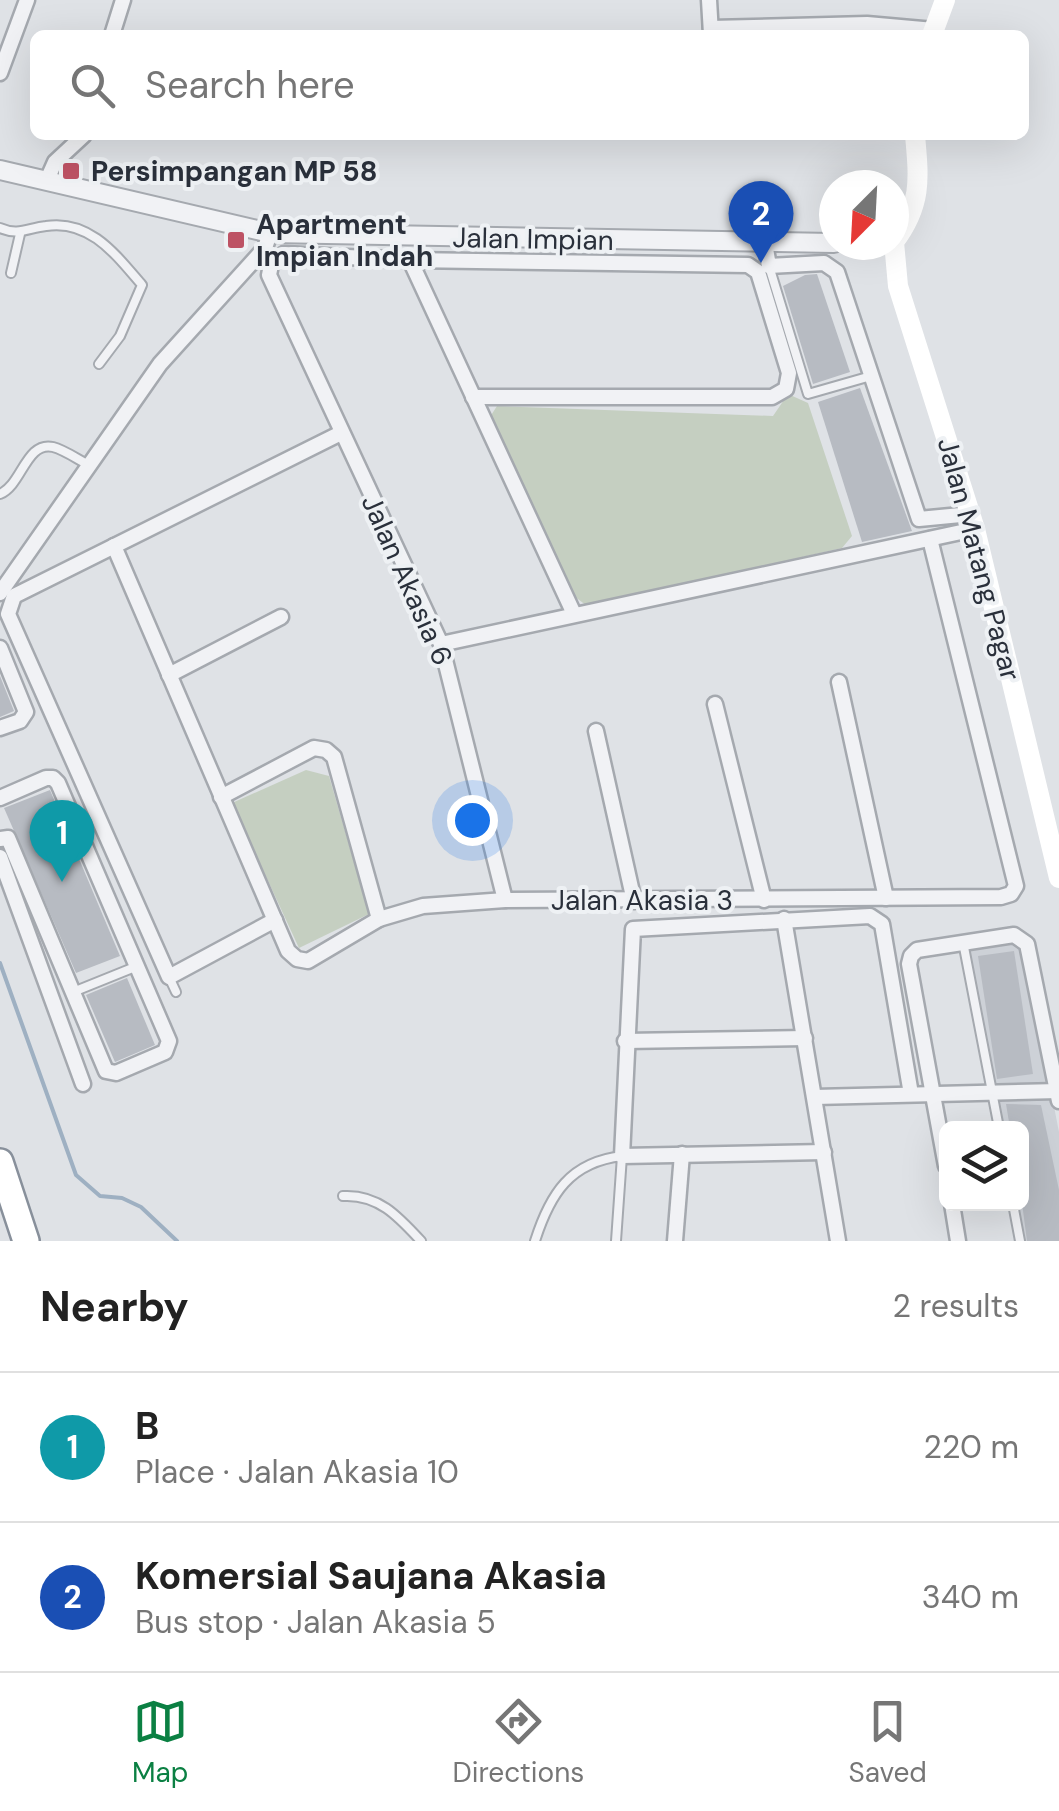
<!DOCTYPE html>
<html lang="en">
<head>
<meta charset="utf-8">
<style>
	:root { --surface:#fff; --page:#f6f6f6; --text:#222; --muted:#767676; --line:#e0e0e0; --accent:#0b8043 }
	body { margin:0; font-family:"DM Sans",sans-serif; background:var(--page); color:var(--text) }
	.controls { position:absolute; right:30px; bottom:30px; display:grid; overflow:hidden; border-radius:15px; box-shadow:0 10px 40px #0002 }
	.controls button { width:90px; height:90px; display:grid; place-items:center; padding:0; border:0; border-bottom:2px solid var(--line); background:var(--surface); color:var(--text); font:50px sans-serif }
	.compass { position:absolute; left:819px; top:170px; width:90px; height:90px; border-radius:50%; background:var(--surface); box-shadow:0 10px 40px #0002; rotate:204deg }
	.you { position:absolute; left:472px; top:820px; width:35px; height:35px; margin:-25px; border:8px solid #fff; border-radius:50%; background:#1a73e8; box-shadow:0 0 0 15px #1a73e833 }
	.badge { display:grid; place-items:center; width:65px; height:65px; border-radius:50%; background:var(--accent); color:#fff; font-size:32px; font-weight:700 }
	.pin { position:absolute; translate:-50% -82px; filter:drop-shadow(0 2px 5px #0008) }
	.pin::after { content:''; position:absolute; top:52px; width:35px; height:30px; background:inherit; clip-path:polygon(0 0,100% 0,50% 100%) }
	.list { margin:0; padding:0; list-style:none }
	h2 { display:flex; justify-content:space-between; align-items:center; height:130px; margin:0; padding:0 40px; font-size:42px }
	h2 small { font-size:32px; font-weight:400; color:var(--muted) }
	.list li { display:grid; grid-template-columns:65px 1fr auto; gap:30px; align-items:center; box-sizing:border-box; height:150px; padding:0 40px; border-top:2px solid var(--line) }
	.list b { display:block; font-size:38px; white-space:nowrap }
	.list p { margin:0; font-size:32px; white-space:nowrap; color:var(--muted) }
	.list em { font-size:32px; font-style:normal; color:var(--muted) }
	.icon { flex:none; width:55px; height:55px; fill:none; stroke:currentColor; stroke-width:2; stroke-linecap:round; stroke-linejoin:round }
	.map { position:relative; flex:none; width:1059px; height:1241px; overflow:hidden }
	.search { position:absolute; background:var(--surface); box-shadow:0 10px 40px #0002; left:30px; right:30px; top:30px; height:110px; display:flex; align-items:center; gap:25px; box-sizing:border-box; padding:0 35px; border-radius:15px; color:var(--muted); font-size:38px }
	.sheet { height:430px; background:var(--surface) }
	nav { display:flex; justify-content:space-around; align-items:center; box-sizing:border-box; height:140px; border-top:2px solid var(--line); background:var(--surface); font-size:28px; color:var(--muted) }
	nav a { display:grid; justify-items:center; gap:5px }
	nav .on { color:var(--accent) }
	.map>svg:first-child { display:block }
</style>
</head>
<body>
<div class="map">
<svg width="1059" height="1241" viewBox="0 0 1059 1241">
	<rect width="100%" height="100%" fill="#dfe2e6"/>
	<path fill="#cdd1d7" d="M1012,941L1023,949L1059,1132V1241H1023L1016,1204H1022V1128H1001L966,946Z"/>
	<g fill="#c5cfc1">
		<path d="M788,394L808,403L852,536L842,548L587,606L574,596L490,417L497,406L773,416Z"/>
		<path d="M306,770L329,776L369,914L299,948L232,803Z"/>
	</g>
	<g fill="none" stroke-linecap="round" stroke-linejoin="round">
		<path stroke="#9eb0c2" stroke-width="4" d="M0,963L76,1175L100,1196L122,1198L141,1207L177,1241"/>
	</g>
	<g fill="#b7bbc2">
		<path d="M817,274L850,372L813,384L783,286L805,275Z"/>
		<path d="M860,388L912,531L862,542L818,402Z"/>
		<path d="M0,676L14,711L0,717Z"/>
		<path d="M50,790L120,956L76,973L4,808Z"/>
		<path d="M1014,951L1033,1074L997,1079L978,956Z"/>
		<path d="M127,978L155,1045L115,1062L86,995Z"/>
		<path d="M1006,1104L1041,1105L1059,1190V1241H1027L1022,1203V1128H1010Z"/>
	</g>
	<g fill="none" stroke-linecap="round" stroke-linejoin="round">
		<defs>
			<g id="service">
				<path d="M0,228C18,236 28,228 46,226C90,219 116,255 142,285L120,336L99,364"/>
				<path d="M769,266L808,394L871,376"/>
				<path d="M11,273L20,234"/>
				<path d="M0,494C22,485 26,441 53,447C65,450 80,461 91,466"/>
				<path d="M963,942L999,1128"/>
				<path d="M169,977L176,992"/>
				<path d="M73,992L135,967"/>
				<path d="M343,1196C378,1194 398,1216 421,1241"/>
				<path d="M1013,1204L1020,1241"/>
				<path d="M535,1241C550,1194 570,1162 622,1156L616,1241"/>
			</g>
			<g id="minor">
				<path d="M709,0L711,34"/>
				<path d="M711,28L867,24L934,30"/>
				<path d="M112,35L123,0"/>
				<path d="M0,73L27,0"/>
				<path d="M47,180L55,162L84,135"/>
				<path d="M765,243L769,266L824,263L837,272L919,519L971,514"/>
				<path d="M410,260L574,614"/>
				<path d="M473,397H772L786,389L789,373L758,272L748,265L410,260L284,254L271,265L269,275L441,644L505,900"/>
				<path d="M114,546L288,951L297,959L308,961L379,919L423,906L505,900L1001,897L1011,894L1016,886L930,539"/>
				<path d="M0,593L160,364L265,248L270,233"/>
				<path d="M441,644L975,529"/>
				<path d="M0,648L26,712L20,721L0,728"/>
				<path d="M169,675L281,617"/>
				<path d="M839,682L886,898"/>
				<path d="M715,704L764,900"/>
				<path d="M596,731L634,901"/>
				<path d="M221,797L314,748L326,750L334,757L379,919"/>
				<path d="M0,798L46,778H53L58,783L169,1041L165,1052L116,1073L106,1071L8,838L0,839"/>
				<path d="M0,857L83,1084"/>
				<path d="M784,919L838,1241"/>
				<path d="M275,920L169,977L8,614L14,596L341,433"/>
				<path d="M625,1041L805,1038"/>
				<path d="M815,1097L1059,1091"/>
				<path d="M824,1152L622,1156L633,929L870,916L882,924L911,1094"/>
				<path d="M946,1166L909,964L911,956L917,950L1014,935L1027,944L1059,1101"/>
				<path d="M952,1204L958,1241"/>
				<path d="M675,1241L682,1154"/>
			</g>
			<path id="tertiary" d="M0,170L270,233L834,243"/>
			<path id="motorway" d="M0,1162L26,1241"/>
		</defs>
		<use href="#service" stroke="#a5a9af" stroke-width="12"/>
		<use href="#minor" stroke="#a5a9af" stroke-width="19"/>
		<use href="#tertiary" stroke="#a5a9af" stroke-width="22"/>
		<use href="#motorway" stroke="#88909b" stroke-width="30"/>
		<use href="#service" stroke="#f1f2f5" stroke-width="8"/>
		<use href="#minor" stroke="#f1f2f5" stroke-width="14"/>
		<use href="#tertiary" stroke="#f1f2f5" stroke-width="18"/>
		<g stroke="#fff" stroke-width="20">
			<path d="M932,35L945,0"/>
			<path d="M915,135C919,179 922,205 894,242L898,286L975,529L1059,878"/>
		</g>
		<use href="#motorway" stroke="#fff" stroke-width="25"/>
	</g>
	<g fill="#bd5264" stroke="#eef1f4" stroke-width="4">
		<rect x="61" y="161" width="20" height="20" rx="5"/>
		<rect x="226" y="230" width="20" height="20" rx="5"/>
	</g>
	<g text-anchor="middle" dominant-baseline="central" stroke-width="8" stroke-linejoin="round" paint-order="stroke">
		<g font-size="28" font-weight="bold" fill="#2a303b" stroke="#eef1f4" text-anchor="start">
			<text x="91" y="171">Persimpangan MP 58</text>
			<text x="256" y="224">Apartment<tspan x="256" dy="32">Impian Indah</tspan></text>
		</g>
		<g font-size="28" fill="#2a303b" stroke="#eef1f4">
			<text transform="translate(533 239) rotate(1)">Jalan Impian</text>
			<text transform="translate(979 559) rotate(75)">Jalan Matang Pagar</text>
			<text transform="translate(407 580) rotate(66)">Jalan Akasia 6</text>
			<text x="642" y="900">Jalan Akasia 3</text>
		</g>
	</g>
</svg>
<div class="controls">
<button><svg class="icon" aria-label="layers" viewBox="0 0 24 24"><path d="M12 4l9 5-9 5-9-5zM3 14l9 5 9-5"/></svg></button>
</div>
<svg class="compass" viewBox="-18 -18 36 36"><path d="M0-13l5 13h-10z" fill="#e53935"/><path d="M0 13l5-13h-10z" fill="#767676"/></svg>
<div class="you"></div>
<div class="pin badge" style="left:62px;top:882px;background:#0f9aa8">1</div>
<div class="pin badge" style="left:761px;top:263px;background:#1a4fb4">2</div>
<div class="search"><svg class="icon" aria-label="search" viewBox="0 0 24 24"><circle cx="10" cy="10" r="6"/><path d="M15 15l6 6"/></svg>Search here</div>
</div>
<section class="sheet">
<h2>Nearby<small>2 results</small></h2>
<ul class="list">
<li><span class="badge" style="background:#0f9aa8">1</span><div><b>B</b><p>Place · Jalan Akasia 10</p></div><em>220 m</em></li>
<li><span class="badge" style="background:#1a4fb4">2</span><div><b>Komersial Saujana Akasia</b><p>Bus stop · Jalan Akasia 5</p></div><em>340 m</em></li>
</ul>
</section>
<nav>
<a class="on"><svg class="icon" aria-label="map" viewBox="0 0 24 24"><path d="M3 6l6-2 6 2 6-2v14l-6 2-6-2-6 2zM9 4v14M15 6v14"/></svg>Map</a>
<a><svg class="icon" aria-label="directions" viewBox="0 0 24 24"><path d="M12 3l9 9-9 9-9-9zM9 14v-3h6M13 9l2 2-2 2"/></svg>Directions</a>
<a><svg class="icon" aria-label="saved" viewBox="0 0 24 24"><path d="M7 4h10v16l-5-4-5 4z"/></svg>Saved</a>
</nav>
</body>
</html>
